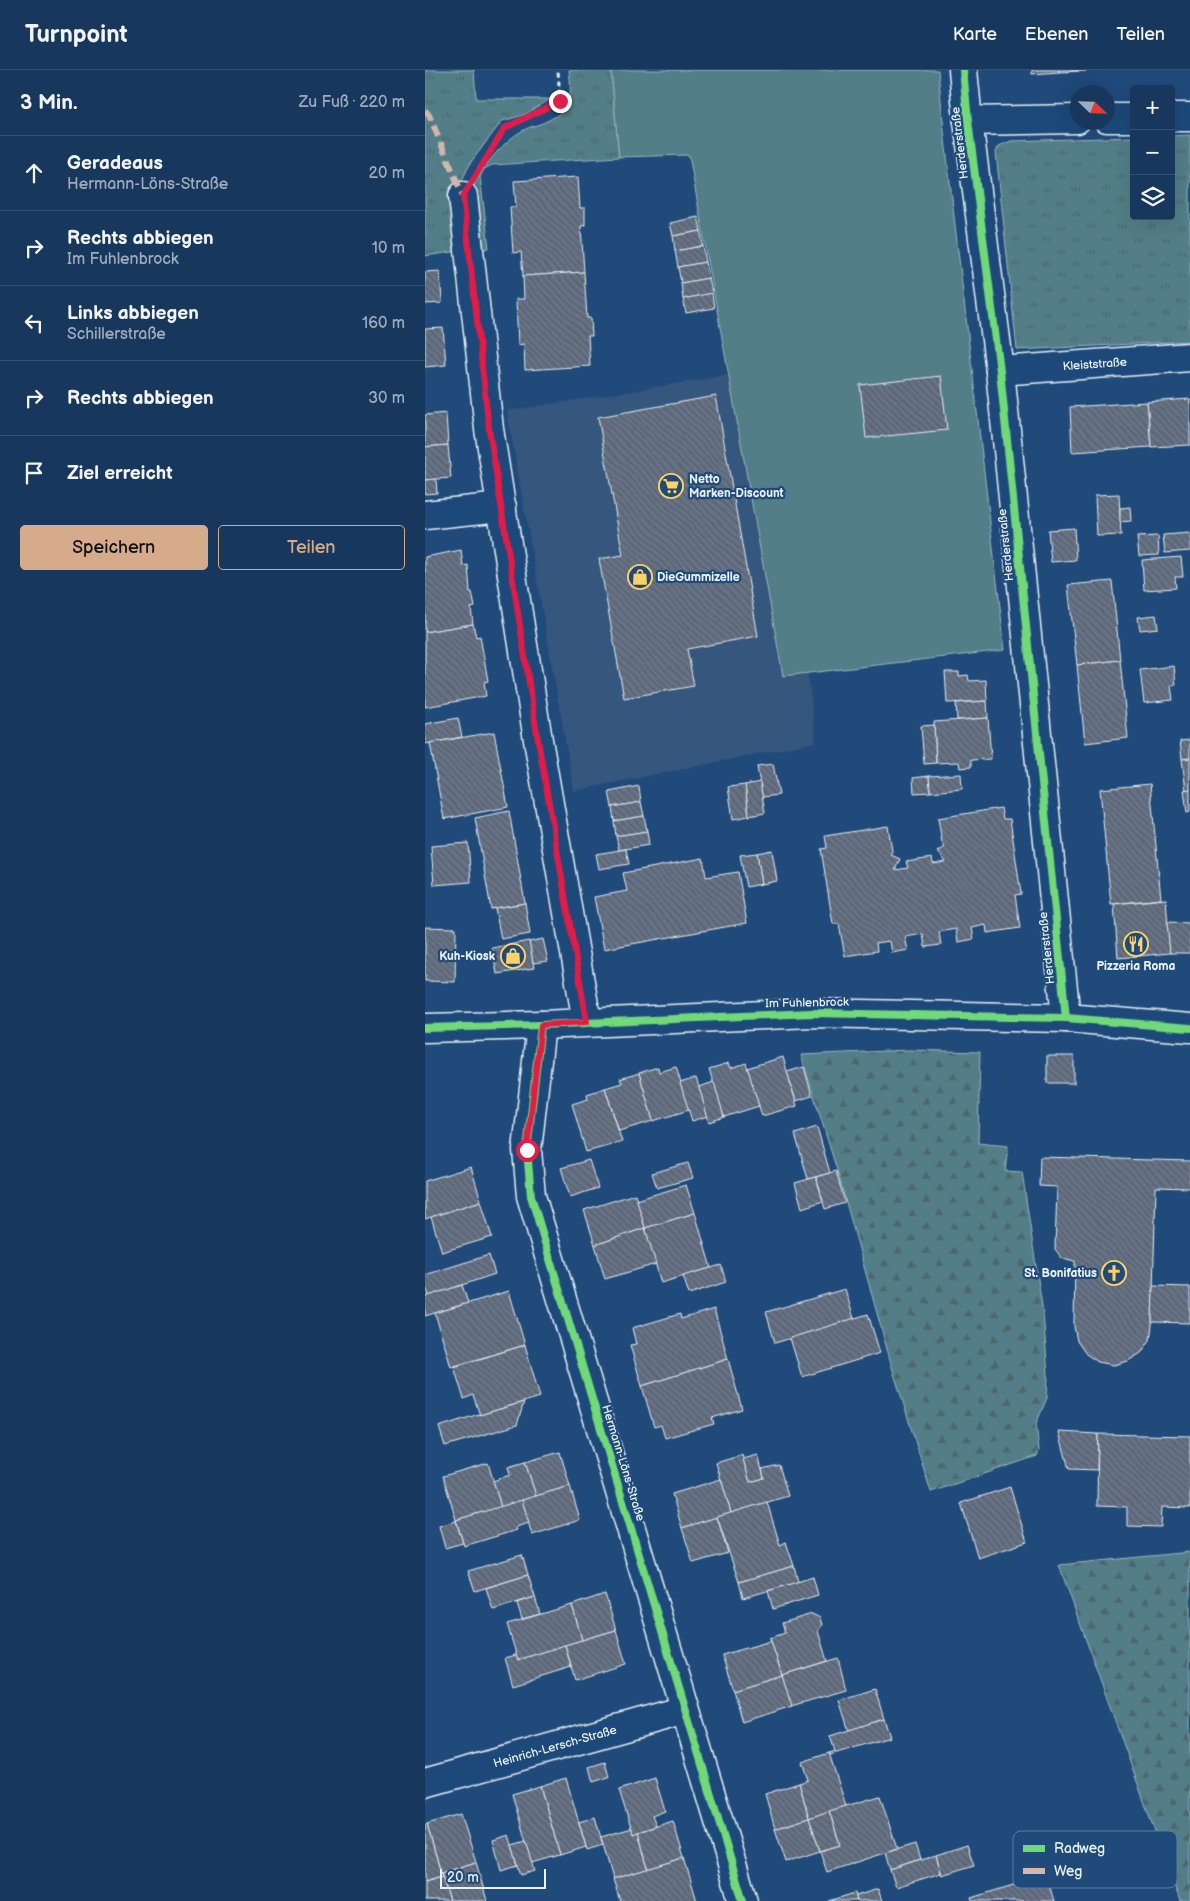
<!DOCTYPE html>
<html lang="de">
<head>
<meta charset="utf-8">
<style>
	:root { --surface:#17385c; --page:#203f62; --text:#f1f3f6; --muted:#9eacbb; --line:#365272; --accent:#d6ab8b }
	body { margin:0; font-family:"Balsamiq Sans",sans-serif; background:var(--page); color:var(--text) }
	.controls { position:absolute; right:15px; top:15px; display:grid; overflow:hidden; border-radius:5px; box-shadow:0 5px 20px #0002 }
	.controls button { width:45px; height:45px; display:grid; place-items:center; padding:0; border:0; border-bottom:1px solid var(--line); background:var(--surface); color:var(--text); font:25px sans-serif }
	.compass { position:absolute; left:645px; top:15px; width:45px; height:45px; border-radius:50%; background:var(--surface); box-shadow:0 5px 20px #0002; rotate:113deg }
	.scale { position:absolute; left:15px; bottom:12px; width:106px; box-sizing:border-box; padding-left:5px; border:2px solid #e8f1f8; border-top:0; font-size:14px; line-height:18px; white-space:nowrap; color:#e8f1f8; -webkit-text-stroke:4px #1f4a7a; paint-order:stroke }
	.stop { position:absolute; width:15px; height:15px; margin:-11px; border:4px solid #e11d48; border-radius:50%; background:#fff }
	.stop.end { background:#e11d48; border-color:#fff; box-shadow:0 1px 5px #0008 }
	.list { margin:0; padding:0; list-style:none }
	h2 { display:flex; justify-content:space-between; align-items:center; height:65px; margin:0; padding:0 20px; font-size:21px }
	h2 small { font-size:16px; font-weight:400; color:var(--muted) }
	.list li { display:grid; grid-template-columns:32px 1fr auto; gap:15px; align-items:center; box-sizing:border-box; height:75px; padding:0 20px; border-top:1px solid var(--line) }
	.list b { display:block; font-size:19px; white-space:nowrap }
	.list p { margin:0; font-size:16px; white-space:nowrap; color:var(--muted) }
	.list em { font-size:16px; font-style:normal; color:var(--muted) }
	.actions { display:flex; gap:10px; padding:15px 20px }
	.actions a { flex:1; padding:11px 0; border:1px solid var(--accent); border-radius:5px; text-align:center; font-size:18px; color:var(--accent) }
	.actions .main { background:var(--accent); color:#111 }
	.icon { flex:none; width:28px; height:28px; fill:none; stroke:currentColor; stroke-width:2; stroke-linecap:round; stroke-linejoin:round }
	.map { position:relative; flex:none; width:765px; height:1831px; overflow:hidden }
	header { display:flex; align-items:center; gap:30px; box-sizing:border-box; height:70px; padding:0 25px; background:var(--surface); border-bottom:1px solid var(--line) }
	header strong { font-size:24px }
	nav { display:flex; gap:28px; margin-inline-start:auto; font-size:18px }
	main { display:flex }
	aside { flex:1; background:var(--surface) }
	.map>svg:first-child { display:block }
</style>
</head>
<body>
<header>
<strong>Turnpoint</strong>
<nav><a>Karte</a><a>Ebenen</a><a>Teilen</a></nav>
</header>
<main>
<aside>
<h2>3 Min.<small>Zu Fuß · 220 m</small></h2>
<ul class="list">
<li><svg class="icon" aria-label="ahead" viewBox="0 0 24 24"><path d="M12 20V5M6 11l6-6 6 6"/></svg><div><b>Geradeaus</b><p>Hermann-Löns-Straße</p></div><em>20 m</em></li>
<li><svg class="icon" aria-label="right" viewBox="0 0 24 24"><path d="M7 20v-9h11M14 6l5 5-5 5"/></svg><div><b>Rechts abbiegen</b><p>Im Fuhlenbrock</p></div><em>10 m</em></li>
<li><svg class="icon" aria-label="left" viewBox="0 0 24 24"><path d="M17 20v-9H6M10 6l-5 5 5 5"/></svg><div><b>Links abbiegen</b><p>Schillerstraße</p></div><em>160 m</em></li>
<li><svg class="icon" aria-label="right" viewBox="0 0 24 24"><path d="M7 20v-9h11M14 6l5 5-5 5"/></svg><div><b>Rechts abbiegen</b></div><em>30 m</em></li>
<li><svg class="icon" aria-label="arrive" viewBox="0 0 24 24"><path d="M6 21V4h12l-3 4 3 4H6"/></svg><div><b>Ziel erreicht</b></div></li>
</ul>
<div class="actions"><a class="main">Speichern</a><a>Teilen</a></div>
</aside>
<div class="map">
<svg width="765" height="1831" viewBox="0 0 765 1831">
	<defs>
		<pattern id="grass-tufts" width="24" height="20" patternUnits="userSpaceOnUse" patternTransform="scale(1.25)"><rect width="24" height="20" fill="#527e87"/><path d="M3 7l-1-3M5 7V3M7 7l1-3M15 17l-1-3M17 17v-4M19 17l1-3" fill="none" stroke="#4d666c"/></pattern>
		<pattern id="forest-firs" width="22" height="20" patternUnits="userSpaceOnUse" patternTransform="scale(1.25)"><rect width="22" height="20" fill="#527e87"/><path d="M5 1l3.5 6h-7zM16 11l3.5 6h-7z" fill="#4d666c"/></pattern>
		<pattern id="building-back-hatch" width="6" height="6" patternUnits="userSpaceOnUse" patternTransform="scale(1.25)"><rect width="6" height="6" fill="#667285"/><path d="M-1 5l2 2M0 0l6 6M5-1l2 2" fill="none" stroke="#565d68"/></pattern>
	</defs>
	<rect width="100%" height="100%" fill="#1f4a7a"/>
	<filter id="ink" filterUnits="userSpaceOnUse"><feTurbulence type="fractalNoise" baseFrequency=".02" numOctaves="2"/><feDisplacementMap in="SourceGraphic" scale="10" xChannelSelector="R" yChannelSelector="G"/><feConvolveMatrix kernelMatrix="1 2 1 2 8 2 1 2 1" color-interpolation-filters="sRGB"/></filter>
	<g filter="url(#ink)">
		<path fill="#34567d" d="M304,305L358,606L383,603L391,672L149,721L82,341Z"/>
		<g fill="url(#grass-tufts)" stroke="#9db8c0">
			<path d="M0,0H49L51,29H126L99,45L77,51L46,92L36,112L34,181L0,186Z"/>
			<path d="M144,0H186L194,87L67,95L59,99L55,107L64,178L47,181C46,160 41,135 49,115C57,97 80,70 97,61C105,56 115,55 122,51C147,39 147,25 144,0Z"/>
			<path d="M765,65V271L592,280L571,82L574,76L586,71L709,67V146H746V66Z"/>
		</g>
		<g fill="url(#forest-firs)" stroke="#9db8c0">
			<path d="M484,980L555,982L553,1073L583,1076L580,1101L597,1102L618,1243L623,1305L622,1328L611,1354L614,1380L612,1386L506,1422L467,1297L412,1100L376,985Z"/>
			<path d="M765,1482V1831H755L634,1495Z"/>
		</g>
		<path fill="#527e87" stroke="#9db8c0" d="M186,0H513L519,61L580,580L358,606L264,85L194,87Z"/>
		<g fill="url(#building-back-hatch)" stroke="#e8f1f8">
			<path d="M607,0H634V2L607,4Z"/>
			<path d="M634,0H661V1L634,2Z"/>
			<path d="M153,107L155,138H160V155L156,156L159,202L98,206L96,182L88,183L85,137H91L89,111Z"/>
			<path d="M273,147L276,161L248,166L245,153Z"/>
			<path d="M276,161L278,176L250,181L248,166Z"/>
			<path d="M278,176L281,192L253,197L250,181Z"/>
			<path d="M281,192L284,208L256,213L253,197Z"/>
			<path d="M15,201L17,233L0,234V202Z"/>
			<path d="M159,202L162,248H166L167,266H163L165,296L100,300L99,274L93,275L91,229H99L98,206Z"/>
			<path d="M284,208L287,223L258,229L256,213Z"/>
			<path d="M287,223L289,238L261,243L258,229Z"/>
			<path d="M18,258L21,295L0,297V259Z"/>
			<path d="M516,306L522,360L441,368L435,315Z"/>
			<path d="M291,326L333,566L262,579L269,616L199,628L174,489L198,485L173,347Z"/>
			<path d="M765,329V375L726,377L722,332Z"/>
			<path d="M722,332L726,377L647,382L645,337Z"/>
			<path d="M21,343L23,375L0,377V345Z"/>
			<path d="M23,375L26,408L0,410V377Z"/>
			<path d="M11,409L12,423L0,424V410Z"/>
			<path d="M694,424L696,465L672,466L670,425Z"/>
			<path d="M705,437L706,451L695,452V438Z"/>
			<path d="M649,458L651,490L626,492L623,460Z"/>
			<path d="M765,463V481L740,483L738,465Z"/>
			<path d="M733,466L734,485L714,486L712,467Z"/>
			<path d="M36,480L38,496L43,495L45,522H47L50,537L46,538L48,554L0,562V487Z"/>
			<path d="M756,487L758,507H750L751,518L719,520L717,490Z"/>
			<path d="M687,511L695,590L652,595L643,515Z"/>
			<path d="M731,545L733,558L715,560L713,547Z"/>
			<path d="M48,554L51,567L55,566L63,611L59,612L61,626L0,637V562Z"/>
			<path d="M695,590L703,668L660,673L652,595Z"/>
			<path d="M749,596L751,615L746,616L748,630L719,633L715,600Z"/>
			<path d="M520,602H534V606L543,605L544,611L561,610L562,631L522,633Z"/>
			<path d="M562,631L563,648L532,650L531,633Z"/>
			<path d="M33,648L37,667L0,674V654Z"/>
			<path d="M563,648L566,689L546,690V697L535,698L534,692L511,693L509,652Z"/>
			<path d="M509,655L511,693L499,694L496,656Z"/>
			<path d="M69,662L83,737L19,749L5,673Z"/>
			<path d="M765,670V688L757,689L755,671Z"/>
			<path d="M765,688V719L761,720L757,689Z"/>
			<path d="M348,694L354,725L337,727L332,696Z"/>
			<path d="M536,704L537,719L505,722L504,706Z"/>
			<path d="M504,706L505,722L489,723L488,708Z"/>
			<path d="M335,712L340,743L324,746L320,715Z"/>
			<path d="M725,714L736,829L686,834L675,719Z"/>
			<path d="M320,715L324,746L308,749L303,717Z"/>
			<path d="M214,716L216,732L187,737L184,722Z"/>
			<path d="M765,719V742L762,743L759,720Z"/>
			<path d="M216,732L219,746L189,751L187,737Z"/>
			<path d="M576,738L578,749H585L596,824L590,825L595,858L562,863L561,855L547,858L549,869L533,872L531,859L514,862L516,875L500,877L498,864L480,867L483,880L467,883L465,871L451,873L452,881L420,886L414,854H408L396,779L402,778L400,766L463,756L467,781L466,785L475,789L470,800L483,798L481,792L507,788L508,794L521,792L513,782L520,777L517,773L513,748Z"/>
			<path d="M84,741L100,833L66,839L50,748Z"/>
			<path d="M219,746L222,761L191,766L189,751Z"/>
			<path d="M222,761L224,775L194,780L191,766Z"/>
			<path d="M43,773L46,812L9,815L6,776Z"/>
			<path d="M201,779L204,794L174,799L171,784Z"/>
			<path d="M347,780L352,811L337,814L332,783Z"/>
			<path d="M332,783L337,814L321,817L315,785Z"/>
			<path d="M278,788L281,807L313,802L322,853L179,879L169,827L202,821L198,803Z"/>
			<path d="M741,829L745,883L693,888L689,834Z"/>
			<path d="M100,833L105,864L76,869L70,838Z"/>
			<path d="M742,852L765,853V883H745Z"/>
			<path d="M0,857L31,858L30,912L0,911Z"/>
			<path d="M118,869L123,891L108,893L104,872Z"/>
			<path d="M104,871L109,898L72,904L67,878Z"/>
			<rect x="622" y="986" width="27" height="27"/>
			<path d="M358,987L372,1036L337,1046L322,998Z"/>
			<path d="M304,993L306,998L321,993L334,1036L299,1047L284,999Z"/>
			<path d="M233,997L234,1002L251,997L264,1040L228,1051L214,1003Z"/>
			<path d="M379,997L387,1026L371,1031L362,1002Z"/>
			<path d="M214,1003L228,1051L194,1061L180,1018L197,1013L195,1009Z"/>
			<path d="M271,1008L283,1046L267,1051L255,1013Z"/>
			<path d="M289,1012L299,1047L284,1052L274,1017Z"/>
			<path d="M180,1018L197,1072L161,1082L147,1034L163,1029L162,1024Z"/>
			<path d="M392,1057L405,1103L383,1109L370,1064Z"/>
			<path d="M615,1087L765,1091V1118L731,1117L727,1255L725,1270L716,1283L703,1291L689,1295L673,1292L661,1284L652,1271L649,1256L650,1191L637,1188L630,1179L632,1117L614,1116Z"/>
			<path d="M164,1090L173,1118L145,1127L136,1098Z"/>
			<path d="M263,1093L268,1108L232,1118L227,1103Z"/>
			<path d="M46,1097L56,1131L0,1149V1111Z"/>
			<path d="M411,1101L420,1133L400,1139L391,1107Z"/>
			<path d="M391,1107L398,1131L377,1138L370,1113Z"/>
			<path d="M261,1115L270,1143L220,1158L211,1130Z"/>
			<path d="M210,1124L220,1158L170,1175L159,1140Z"/>
			<path d="M56,1131L67,1167L17,1182L6,1147Z"/>
			<path d="M270,1143L286,1198L236,1213L220,1158Z"/>
			<path d="M220,1158L231,1194L180,1209L170,1175Z"/>
			<path d="M64,1185L70,1204L4,1226L0,1214V1205Z"/>
			<path d="M296,1195L301,1212L264,1224L258,1206Z"/>
			<path d="M37,1215L43,1233L0,1246V1227Z"/>
			<path d="M728,1216L765,1217V1253L727,1252Z"/>
			<path d="M420,1219L429,1249L350,1273L341,1242Z"/>
			<path d="M84,1221L100,1275L26,1297L10,1243Z"/>
			<path d="M289,1239L303,1289L217,1316L205,1275L211,1274L207,1258L255,1244L256,1249Z"/>
			<path d="M443,1244L455,1283L377,1307L365,1268Z"/>
			<path d="M100,1275L115,1327L55,1345L48,1325L39,1329L29,1297Z"/>
			<path d="M303,1289L317,1339L287,1348L289,1354L240,1368L236,1355L229,1357L217,1316Z"/>
			<path d="M99,1332L92,1355L20,1376L14,1357L54,1344L55,1345Z"/>
			<path d="M634,1362L673,1364L672,1400L644,1399Z"/>
			<path d="M673,1364L765,1366V1438L737,1437L736,1457L702,1456V1437L672,1436Z"/>
			<path d="M135,1382L145,1416L111,1426L100,1392Z"/>
			<path d="M317,1385L325,1412L339,1408L337,1399L354,1395L363,1426L306,1443L291,1393Z"/>
			<path d="M333,1385L339,1408L325,1412L318,1389Z"/>
			<path d="M100,1392L111,1426L76,1437L68,1411L85,1405L83,1397Z"/>
			<path d="M63,1393L76,1437L31,1450L18,1406Z"/>
			<path d="M296,1409L306,1443L257,1458L247,1424Z"/>
			<path d="M145,1416L155,1450L107,1465L97,1430Z"/>
			<path d="M585,1417L602,1472L553,1488L536,1433Z"/>
			<path d="M97,1430L104,1453L91,1457L92,1460L39,1476L31,1450Z"/>
			<path d="M342,1432L355,1475L361,1472L369,1496L314,1512L292,1447Z"/>
			<path d="M292,1447L303,1483L268,1493L257,1458Z"/>
			<path d="M31,1451L38,1473L20,1478L14,1456Z"/>
			<path d="M97,1485L103,1505L50,1521L43,1501Z"/>
			<path d="M369,1496L373,1512L318,1528L314,1512Z"/>
			<path d="M103,1505L110,1527L68,1540L61,1518Z"/>
			<path d="M388,1507L393,1525L348,1539L343,1521Z"/>
			<path d="M180,1524L191,1560L157,1570L147,1535Z"/>
			<path d="M110,1527L115,1544L97,1549L92,1533Z"/>
			<path d="M147,1535L157,1570L93,1590L82,1554Z"/>
			<path d="M387,1544L395,1548L397,1555L393,1561L402,1591L357,1605L345,1568L360,1563L357,1553Z"/>
			<path d="M191,1560L201,1594L150,1610L140,1575Z"/>
			<path d="M346,1571L357,1605L308,1620L297,1585Z"/>
			<path d="M140,1575L146,1597L88,1615L80,1588L91,1585L93,1590Z"/>
			<path d="M413,1588L421,1620L366,1636L357,1605Z"/>
			<path d="M357,1605L367,1636L317,1652L308,1620Z"/>
			<path d="M450,1619L459,1649L424,1661L414,1630Z"/>
			<path d="M459,1649L465,1667L405,1685L404,1683L410,1681L405,1666Z"/>
			<path d="M404,1683L421,1736L384,1748L374,1713L383,1710L377,1692Z"/>
			<path d="M180,1692L184,1707L168,1712L164,1697Z"/>
			<path d="M141,1708L161,1777L135,1785L115,1716Z"/>
			<path d="M230,1708L240,1741L227,1746L231,1756L208,1764L194,1720Z"/>
			<path d="M374,1713L384,1748L350,1759L340,1724Z"/>
			<path d="M115,1716L135,1785L107,1793L87,1724Z"/>
			<path d="M455,1726L472,1779L402,1802L395,1781L415,1775L404,1741Z"/>
			<path d="M404,1741L415,1775L395,1781L384,1748Z"/>
			<path d="M36,1744L51,1792L16,1803L2,1754Z"/>
			<path d="M170,1747L178,1775L162,1780L154,1752Z"/>
			<path d="M384,1748L395,1781L361,1792L350,1759Z"/>
			<path d="M248,1751L259,1788L223,1799L213,1762Z"/>
			<path d="M2,1754L17,1807L0,1812V1755Z"/>
			<path d="M207,1758L208,1764L213,1762L223,1799L188,1809L176,1767Z"/>
			<path d="M84,1765L93,1795L76,1800L68,1770Z"/>
			<path d="M101,1771L110,1801L96,1805L87,1775Z"/>
			<path d="M490,1774L495,1790L465,1800L460,1783Z"/>
			<path d="M542,1775L549,1795L517,1805L511,1785Z"/>
			<path d="M511,1785L516,1803L471,1817L465,1800Z"/>
			<path d="M259,1788L272,1831H195L188,1809Z"/>
			<path d="M51,1792L62,1831H25L16,1803Z"/>
			<path d="M621,1805L629,1831H547L546,1828Z"/>
			<path d="M17,1807L25,1831H0V1812Z"/>
			<path d="M453,1819L457,1831H432L431,1826Z"/>
			<path d="M430,1823L432,1831H404Z"/>
		</g>
		<g fill="none" stroke-linecap="round" stroke-linejoin="round">
			<defs>
				<g id="street">
					<path d="M538,0L543,51L575,301L641,948"/>
					<path d="M746,47H765"/>
					<path d="M682,48H709"/>
					<path d="M543,51L652,49"/>
					<path d="M38,126L64,359L113,670L162,952"/>
					<path id="s1" d="M575,301L765,287"/>
					<path d="M0,445L77,437"/>
					<path d="M116,955L102,1080L106,1126L318,1831"/>
					<path id="s2" d="M0,1713L260,1640"/>
				</g>
				<path id="secondary" d="M0,958L116,955L386,943L641,948L765,958"/>
			</defs>
			<use href="#street" stroke="#e8f1f8" stroke-width="31"/>
			<use href="#secondary" stroke="#e8f1f8" stroke-width="31"/>
			<path stroke="#e8f1f8" stroke-width="3" stroke-dasharray="5 4" stroke-linecap="butt" d="M54,100L80,58L135,31L133,0"/>
			<use href="#street" stroke="#1f4a7a" stroke-width="28"/>
			<use href="#secondary" stroke="#1f4a7a" stroke-width="28"/>
			<path stroke="#d1b7ad" stroke-width="6" stroke-dasharray="12 6" stroke-linecap="butt" d="M0,40L4,45L38,126"/>
			<defs>
				<g id="cycleway">
					<path d="M538,0L543,51L575,301L641,948"/>
					<path d="M116,955L102,1080L106,1126L318,1831"/>
					<path d="M0,958L116,955L386,943L641,948L765,958"/>
				</g>
			</defs>
			<use href="#cycleway" stroke="#1f4a7a" stroke-width="11"/>
			<use href="#cycleway" stroke="#71d979" stroke-width="8"/>
		</g>
	</g>
	<g fill="none" stroke-linecap="round" stroke-linejoin="round" filter="url(#ink)">
		<path stroke="#e11d48" stroke-width="6" d="M102,1080L116,955L162,952L113,670L64,359L38,126L80,58L135,31"/>
	</g>
	<defs>
		<symbol id="supermarket-ring" viewBox="-11 -11 22 22"><circle r="9.5" fill="#1f4a7a" stroke="#ffd166" stroke-width="1.5"/><path d="M-6-5.5h2.5l.6 2H6L4.5 2H-2.5L-4.4-4H-6ZM-1.5 3.2a1.3 1.3 0 1 0 .1 0ZM3 3.2a1.3 1.3 0 1 0 .1 0Z" fill="#ffd166"/></symbol>
		<symbol id="shop-ring" viewBox="-11 -11 22 22"><circle r="9.5" fill="#1f4a7a" stroke="#ffd166" stroke-width="1.5"/><path d="M-5-2.5h2.3a2.7 3.5 0 0 1 5.4 0H5L5.5 6h-11ZM-1.5-2.5h3a1.5 2.3 0 0 0-3 0Z" fill="#ffd166"/></symbol>
		<symbol id="restaurant-ring" viewBox="-11 -11 22 22"><circle r="9.5" fill="#1f4a7a" stroke="#ffd166" stroke-width="1.5"/><path d="M-5-6h1v4h1v-4h1v4h1v-4h1v5L-1.5 .5V6h-2V.5L-5-1ZM5-6V6H3V1.5H1.5Q1.5-4 5-6Z" fill="#ffd166"/></symbol>
		<symbol id="church-ring" viewBox="-11 -11 22 22"><circle r="9.5" fill="#1f4a7a" stroke="#ffd166" stroke-width="1.5"/><path d="M-1.2-6h2.4v3.5h3.3v2.4h-3.3V6h-2.4V-.1h-3.3v-2.4h3.3Z" fill="#ffd166"/></symbol>
	</defs>
	<g fill-rule="evenodd">
		<use href="#supermarket-ring" x="232" y="402" width="28" height="28"/>
		<use href="#shop-ring" x="201" y="493" width="28" height="28"/>
		<use href="#restaurant-ring" x="697" y="860" width="28" height="28"/>
		<use href="#shop-ring" x="74" y="872" width="28" height="28"/>
		<use href="#church-ring" x="675" y="1189" width="28" height="28"/>
	</g>
	<g text-anchor="middle" dominant-baseline="central" stroke-width="4.5" stroke-linejoin="round" paint-order="stroke">
		<g font-size="12" fill="#e8f1f8" stroke="#1f4a7a">
			<text transform="translate(535 73) rotate(-97)">Herderstraße</text>
			<text stroke="none"><textPath href="#s1" startOffset="95">Kleiststraße</textPath></text>
			<text transform="translate(581 475) rotate(-96)">Herderstraße</text>
			<text transform="translate(622 878) rotate(-96)">Herderstraße</text>
			<text transform="translate(382 933) rotate(-1)">Im Fuhlenbrock</text>
			<text transform="translate(198 1393) rotate(73)">Hermann-Löns-Straße</text>
			<text stroke="none"><textPath href="#s2" startOffset="135">Heinrich-Lersch-Straße</textPath></text>
		</g>
		<g font-size="12" font-weight="bold" fill="#e8f1f8" stroke="#1f4a7a" text-anchor="start">
			<text x="264" y="409">Netto<tspan x="264" dy="14">Marken-Discount</tspan></text>
			<text x="232" y="507">DieGummizelle</text>
			<text x="70" y="886" text-anchor="end">Kuh-Kiosk</text>
			<text x="711" y="896" text-anchor="middle">Pizzeria Roma</text>
			<text x="672" y="1203" text-anchor="end">St. Bonifatius</text>
		</g>
	</g>
	<rect x="588" y="1761" width="164" height="57" rx="8" fill="#1f4a7a" stroke="#5b7ca0" stroke-width="1"/>
	<rect x="598" y="1775" width="22" height="7" fill="#71d979"/>
	<rect x="598" y="1798" width="22" height="6" fill="#d1b7ad"/>
	<g font-size="14" fill="#e8f1f8">
		<text x="629" y="1783">Radweg</text>
		<text x="629" y="1806">Weg</text>
	</g>
</svg>
<div class="controls">
<button>+</button>
<button>−</button>
<button><svg class="icon" aria-label="layers" viewBox="0 0 24 24"><path d="M12 4l9 5-9 5-9-5zM3 14l9 5 9-5"/></svg></button>
</div>
<svg class="compass" viewBox="-18 -18 36 36"><path d="M0-13l5 13h-10z" fill="#e53935"/><path d="M0 13l5-13h-10z" fill="#9eacbb"/></svg>
<div class="scale">20 m</div>
<div class="stop" style="left:102px;top:1080px"></div>
<div class="stop end" style="left:135px;top:31px"></div>
</div>
</main>
</body>
</html>
